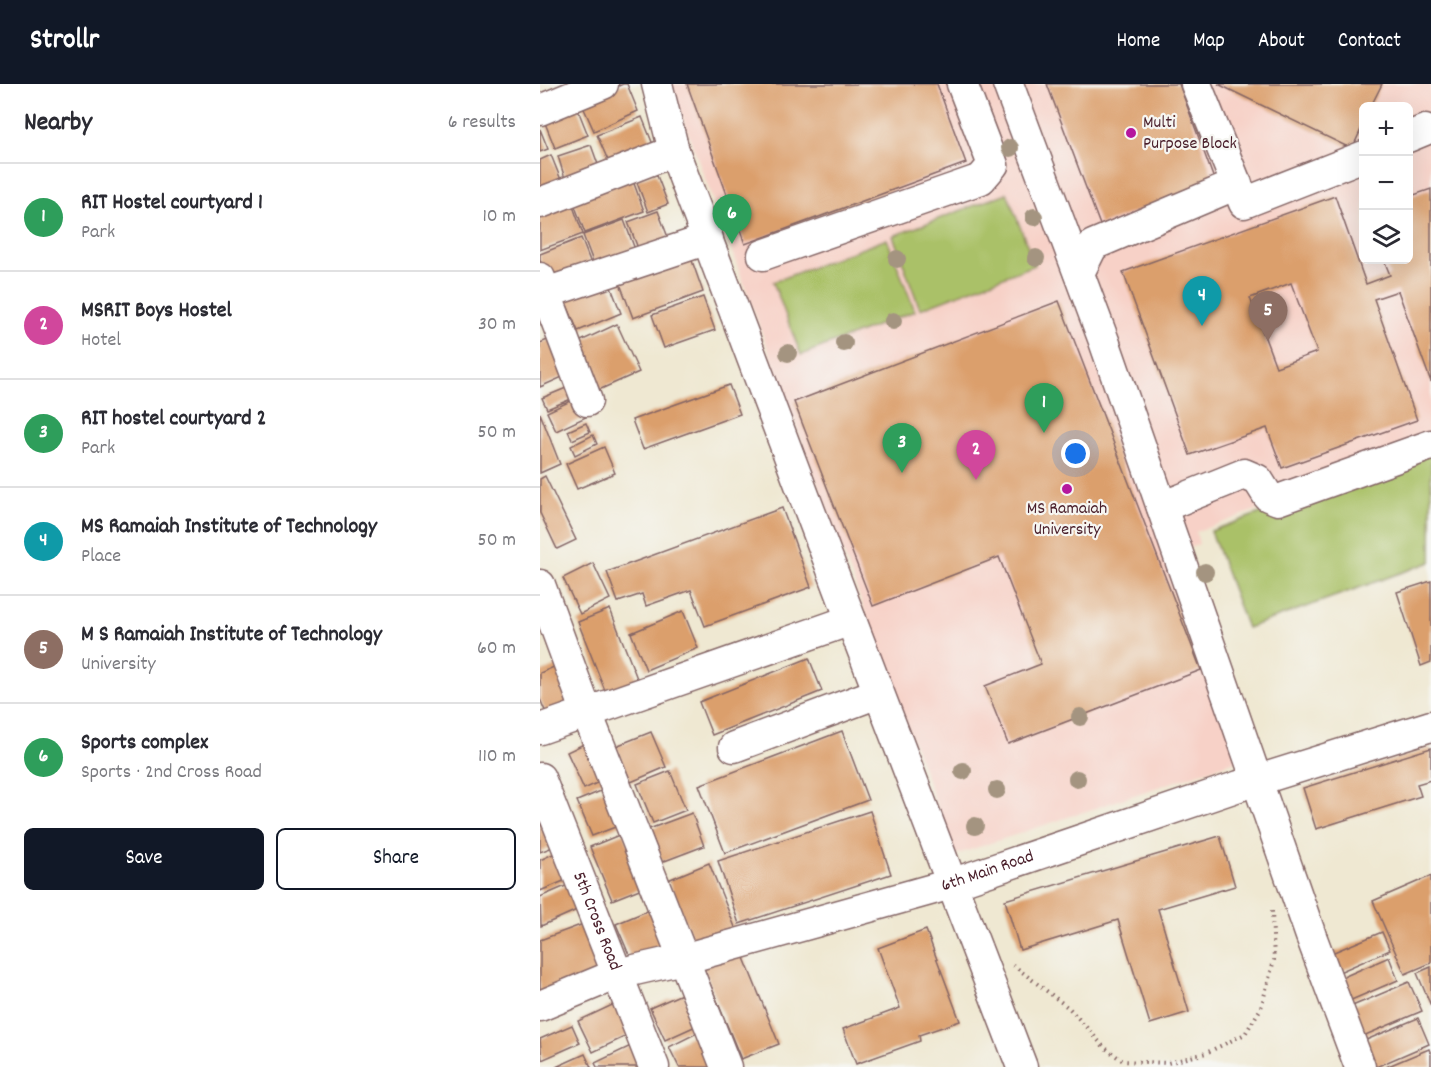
<!DOCTYPE html>
<html lang="en">
<head>
<meta charset="utf-8">
<style>
	:root { --surface:#fff; --page:#f2f2f3; --text:#2b2b33; --muted:#7c7c81; --line:#e1e1e2; --accent:#111827 }
	body { margin:0; font-family:Dekko,sans-serif; background:var(--page); color:var(--text) }
	.controls { position:absolute; right:18px; top:18px; display:grid; overflow:hidden; border-radius:9px; box-shadow:0 6px 24px #0002 }
	.controls button { width:54px; height:54px; display:grid; place-items:center; padding:0; border:0; border-bottom:2px solid var(--line); background:var(--surface); color:var(--text); font:30px sans-serif }
	.you { position:absolute; left:536px; top:370px; width:21px; height:21px; margin:-15px; border:4px solid #fff; border-radius:50%; background:#1a73e8; box-shadow:0 0 0 9px #1a73e833 }
	.badge { display:grid; place-items:center; width:39px; height:39px; border-radius:50%; background:var(--accent); color:#fff; font-size:20px; font-weight:700 }
	.pin { position:absolute; translate:-50% -50px; filter:drop-shadow(0 2px 3px #0008) }
	.pin::after { content:''; position:absolute; top:32px; width:21px; height:18px; background:inherit; clip-path:polygon(0 0,100% 0,50% 100%) }
	.list { margin:0; padding:0; list-style:none }
	h2 { display:flex; justify-content:space-between; align-items:center; height:78px; margin:0; padding:0 24px; font-size:26px }
	h2 small { font-size:20px; font-weight:400; color:var(--muted) }
	.list li { display:grid; grid-template-columns:39px 1fr auto; gap:18px; align-items:center; box-sizing:border-box; height:108px; padding:0 24px; border-top:2px solid var(--line) }
	.list b { display:block; font-size:22px; white-space:nowrap }
	.list p { margin:0; font-size:20px; white-space:nowrap; color:var(--muted) }
	.list em { font-size:20px; font-style:normal; color:var(--muted) }
	.actions { display:flex; gap:12px; padding:18px 24px }
	.actions a { flex:1; padding:14px 0; border:2px solid var(--accent); border-radius:9px; text-align:center; font-size:21px; color:var(--accent) }
	.actions .main { background:var(--accent); color:#fff }
	.icon { flex:none; width:33px; height:33px; fill:none; stroke:currentColor; stroke-width:2; stroke-linecap:round; stroke-linejoin:round }
	.map { position:relative; flex:none; width:891px; height:983px; overflow:hidden }
	header { display:flex; align-items:center; gap:36px; box-sizing:border-box; height:84px; padding:0 30px; background:var(--accent); color:#fff }
	header strong { font-size:28px }
	nav { display:flex; gap:33px; margin-inline-start:auto; font-size:21px }
	main { display:flex }
	aside { flex:1; background:var(--surface) }
	.map>svg:first-child { display:block }
</style>
</head>
<body>
<header>
<strong>Strollr</strong>
<nav><a>Home</a><a>Map</a><a>About</a><a>Contact</a></nav>
</header>
<main>
<aside>
<h2>Nearby<small>6 results</small></h2>
<ul class="list">
<li><span class="badge" style="background:#2e9e5b">1</span><div><b>RIT Hostel courtyard 1</b><p>Park</p></div><em>10 m</em></li>
<li><span class="badge" style="background:#d1479c">2</span><div><b>MSRIT Boys Hostel</b><p>Hotel</p></div><em>30 m</em></li>
<li><span class="badge" style="background:#2e9e5b">3</span><div><b>RIT hostel courtyard 2</b><p>Park</p></div><em>50 m</em></li>
<li><span class="badge" style="background:#0f9aa8">4</span><div><b>MS Ramaiah Institute of Technology</b><p>Place</p></div><em>50 m</em></li>
<li><span class="badge" style="background:#8d6e63">5</span><div><b>M S Ramaiah Institute of Technology</b><p>University</p></div><em>60 m</em></li>
<li><span class="badge" style="background:#2e9e5b">6</span><div><b>Sports complex</b><p>Sports · 2nd Cross Road</p></div><em>110 m</em></li>
</ul>
<div class="actions"><a class="main">Save</a><a>Share</a></div>
</aside>
<div class="map">
<svg width="891" height="983" viewBox="0 0 891 983">
	<rect width="100%" height="100%" fill="#f6f6f2"/>
	<filter id="ink" filterUnits="userSpaceOnUse"><feTurbulence type="fractalNoise" baseFrequency=".0167" numOctaves="2"/><feDisplacementMap in="SourceGraphic" scale="12" xChannelSelector="R" yChannelSelector="G"/><feConvolveMatrix kernelMatrix="1 2 1 2 8 2 1 2 1" color-interpolation-filters="sRGB"/></filter>
	<filter id="wash" filterUnits="userSpaceOnUse"><feTurbulence type="fractalNoise" baseFrequency=".008" numOctaves="4" result="noise"/><feDisplacementMap in="SourceGraphic" scale="24" xChannelSelector="R" yChannelSelector="G"/><feGaussianBlur stdDeviation="1.35" result="paint"/><feColorMatrix in="noise" values="0 0 0 0 0 0 0 0 0 0 0 0 0 0 0 0 0 1.4 0 .05"/><feComposite in="paint" operator="in"/></filter>
	<g filter="url(#wash)">
		<rect width="100%" height="100%" fill="#efe8d2"/>
		<path fill="#f7d1c7" fill-rule="evenodd" d="M130,0H891V363L656,448L659,460L630,473L702,675L415,771ZM824,22H868V176H824Z"/>
		<g fill="#aac167" stroke="#7a7049" stroke-width="1.5">
			<path d="M467,109L495,181L380,225L353,152Z"/>
			<path d="M347,155L375,227L261,271L233,198Z"/>
			<path d="M891,367V478L707,544L671,447Z"/>
		</g>
		<g id="blocks">
			<g fill="#db9f6c" fill-rule="evenodd">
				<path d="M83,0H87L98,27L54,47L41,18Z"/>
				<path d="M147,0H397L426,79L205,160Z"/>
				<path d="M507,0H639L675,98L560,141Z"/>
				<path d="M678,0H842L831,22H824V39L812,65Z"/>
				<path d="M36,21L48,51L15,64L3,34Z"/>
				<path d="M102,33L114,63L70,81L57,51Z"/>
				<path d="M0,45L8,65L0,68Z"/>
				<path d="M51,61L60,86L26,98L18,72Z"/>
				<path d="M11,71L23,101L0,110V76Z"/>
				<path d="M116,89L128,120L108,128L96,96Z"/>
				<path d="M92,94L104,127L45,149L33,117Z"/>
				<path d="M891,105V298L858,207L834,215L877,336L742,384L727,344L650,371L583,188L795,112L826,200L850,191L844,176H868V113ZM751,199L777,268L736,283L710,214Z"/>
				<path d="M30,114L43,150L0,166V126Z"/>
				<path d="M118,127L129,156L99,167L88,138Z"/>
				<path d="M84,136L96,168L55,183L43,151Z"/>
				<path d="M41,154L52,182L8,199L0,176V170Z"/>
				<path d="M150,171L163,208L93,234L79,197Z"/>
				<path d="M67,193L81,229L38,247L23,212Z"/>
				<path d="M163,213L175,246L124,264L112,231Z"/>
				<path d="M519,217L661,586L468,660L445,602L501,580L459,473L333,522L254,318Z"/>
				<path d="M77,240L99,288L52,309L30,262Z"/>
				<path d="M10,255L27,291L0,303V259Z"/>
				<path d="M189,301L200,330L103,365L92,336Z"/>
				<path d="M31,302L36,313L7,325L2,314Z"/>
				<path d="M37,314L46,333L16,347L7,328Z"/>
				<path d="M0,329L20,380L0,389Z"/>
				<path d="M46,339L50,348L32,356L28,347Z"/>
				<path d="M53,351L57,360L35,371L31,362Z"/>
				<path d="M64,363L75,389L37,405L26,380Z"/>
				<path d="M5,392L36,456L17,465L0,429V395Z"/>
				<path d="M242,424L271,503L165,542L151,506L106,522L102,510L78,518L67,488Z"/>
				<path d="M53,479L70,515L40,530L23,494Z"/>
				<path d="M891,497V578L881,582L857,508Z"/>
				<path d="M70,525L98,597L66,609L38,538Z"/>
				<path d="M143,527L158,564L106,586L91,549Z"/>
				<path d="M269,574L282,607L172,651L159,618Z"/>
				<path d="M23,579L41,623L9,636L0,615V589Z"/>
				<path d="M302,647L328,716L185,769L159,701Z"/>
				<path d="M111,648L126,683L91,698L76,662Z"/>
				<path d="M48,658L66,695L44,705L27,668Z"/>
				<path d="M891,664V696L877,700L881,712L776,745L763,704Z"/>
				<path d="M130,687L146,726L113,739L97,700Z"/>
				<path d="M68,704L83,740L52,752L37,717Z"/>
				<path d="M330,727L351,790L199,840L178,777Z"/>
				<path d="M152,729L164,762L122,778L109,745Z"/>
				<path d="M0,735L13,763L0,768Z"/>
				<path d="M84,749L107,802L72,816L50,763Z"/>
				<path d="M680,752L695,802L618,825L649,928L610,940L578,836L480,866L465,816Z"/>
				<path d="M15,769L26,796L0,807V776Z"/>
				<path d="M169,779L199,853L158,869L128,796Z"/>
				<path d="M891,792V879L865,890L833,817Z"/>
				<path d="M28,801L39,825L1,842L0,813Z"/>
				<path d="M114,824L131,864L93,880L76,840Z"/>
				<path d="M46,839L66,890L0,915V856Z"/>
				<path d="M386,846L420,937L379,951L380,957L316,980L303,945L360,924L338,864Z"/>
				<path d="M842,848L850,866L790,892L782,873Z"/>
				<path d="M200,864L239,960L201,975L162,880Z"/>
				<path d="M849,873L858,896L802,920L792,898Z"/>
				<path d="M891,883V922L877,889Z"/>
				<path d="M869,898L882,927L816,955L803,926Z"/>
				<path d="M144,909L158,941L125,956L110,924Z"/>
				<path d="M83,916L97,947L53,968L38,937Z"/>
				<path d="M878,934L889,960L836,983H821L812,962Z"/>
				<path d="M32,941L40,959L2,976L0,955Z"/>
				<path d="M163,946L172,983H139L129,963Z"/>
				<path d="M97,959L108,983H57L55,979Z"/>
				<path d="M889,965L891,970V983H846Z"/>
				<path d="M45,970L51,983H16Z"/>
			</g>
		</g>
	</g>
	<g filter="url(#ink)">
		<use href="#blocks" fill-opacity="0" stroke="#846565" stroke-width="1.5"/>
		<g fill="none" stroke-linecap="round" stroke-linejoin="round">
			<defs>
				<g id="minor">
					<path d="M117,0L134,67L311,536L482,983"/>
					<path d="M468,0L564,257L771,852L820,983"/>
					<path d="M656,0L704,119L824,72"/>
					<path d="M0,26L63,0"/>
					<path d="M868,53L885,46"/>
					<path d="M0,119L134,67"/>
					<path d="M223,171L441,95L453,81L422,0"/>
					<path d="M539,189L553,161L697,100"/>
					<path d="M0,194L47,317"/>
					<path d="M6,209L168,155"/>
					<path d="M622,423L704,390L718,396L728,412L738,416L891,361"/>
					<path d="M0,501L47,629L186,983"/>
					<path d="M0,645L311,536"/>
					<path d="M194,663L338,609"/>
					<path id="s1" d="M0,694L114,983"/>
					<path id="s2" d="M0,922L77,890L143,875L411,800L699,702L891,642"/>
				</g>
			</defs>
			<use href="#minor" stroke="#846565" stroke-width="33"/>
			<path stroke="#846565" stroke-width="4" stroke-dasharray="1.5 4.5" stroke-linecap="butt" d="M473,881L530,925L564,963L583,977L628,979L666,969L705,950L721,924L734,876L732,827"/>
			<use href="#minor" stroke="#fff" stroke-width="30"/>
		</g>
		<g fill="#a49480">
			<circle cx="470" cy="64" r="9"/>
			<circle cx="494" cy="133" r="9"/>
			<circle cx="496" cy="174" r="9"/>
			<circle cx="357" cy="175" r="9"/>
			<circle cx="353" cy="237" r="9"/>
			<circle cx="304" cy="259" r="9"/>
			<circle cx="248" cy="269" r="9"/>
			<circle cx="665" cy="488" r="9"/>
			<circle cx="540" cy="633" r="9"/>
			<circle cx="423" cy="687" r="9"/>
			<circle cx="537" cy="695" r="9"/>
			<circle cx="457" cy="706" r="9"/>
			<circle cx="435" cy="742" r="9"/>
		</g>
	</g>
	<g fill="#b5179e" stroke="#f6f6f2" stroke-width="2">
		<circle cx="591" cy="49" r="6"/>
		<circle cx="527" cy="405" r="6"/>
	</g>
	<g text-anchor="middle" dominant-baseline="central" stroke-width="4.5" stroke-linejoin="round" paint-order="stroke">
		<g font-size="18" fill="#4a1f2b" stroke="#f6f6f2" text-anchor="start">
			<text x="603" y="39">Multi<tspan x="603" dy="21">Purpose Block</tspan></text>
			<text x="527" y="425" text-anchor="middle">MS Ramaiah<tspan x="527" dy="21">University</tspan></text>
		</g>
		<g font-size="18" fill="#4a1f2b" stroke="#f6f6f2">
			<text stroke="none"><textPath href="#s2" startOffset="468">6th Main Road</textPath></text>
			<text stroke="none"><textPath href="#s1" startOffset="154">5th Cross Road</textPath></text>
		</g>
	</g>
</svg>
<div class="controls">
<button>+</button>
<button>−</button>
<button><svg class="icon" aria-label="layers" viewBox="0 0 24 24"><path d="M12 4l9 5-9 5-9-5zM3 14l9 5 9-5"/></svg></button>
</div>
<div class="you"></div>
<div class="pin badge" style="left:504px;top:349px;background:#2e9e5b">1</div>
<div class="pin badge" style="left:436px;top:396px;background:#d1479c">2</div>
<div class="pin badge" style="left:362px;top:389px;background:#2e9e5b">3</div>
<div class="pin badge" style="left:662px;top:242px;background:#0f9aa8">4</div>
<div class="pin badge" style="left:728px;top:257px;background:#8d6e63">5</div>
<div class="pin badge" style="left:192px;top:160px;background:#2e9e5b">6</div>
</div>
</main>
</body>
</html>
